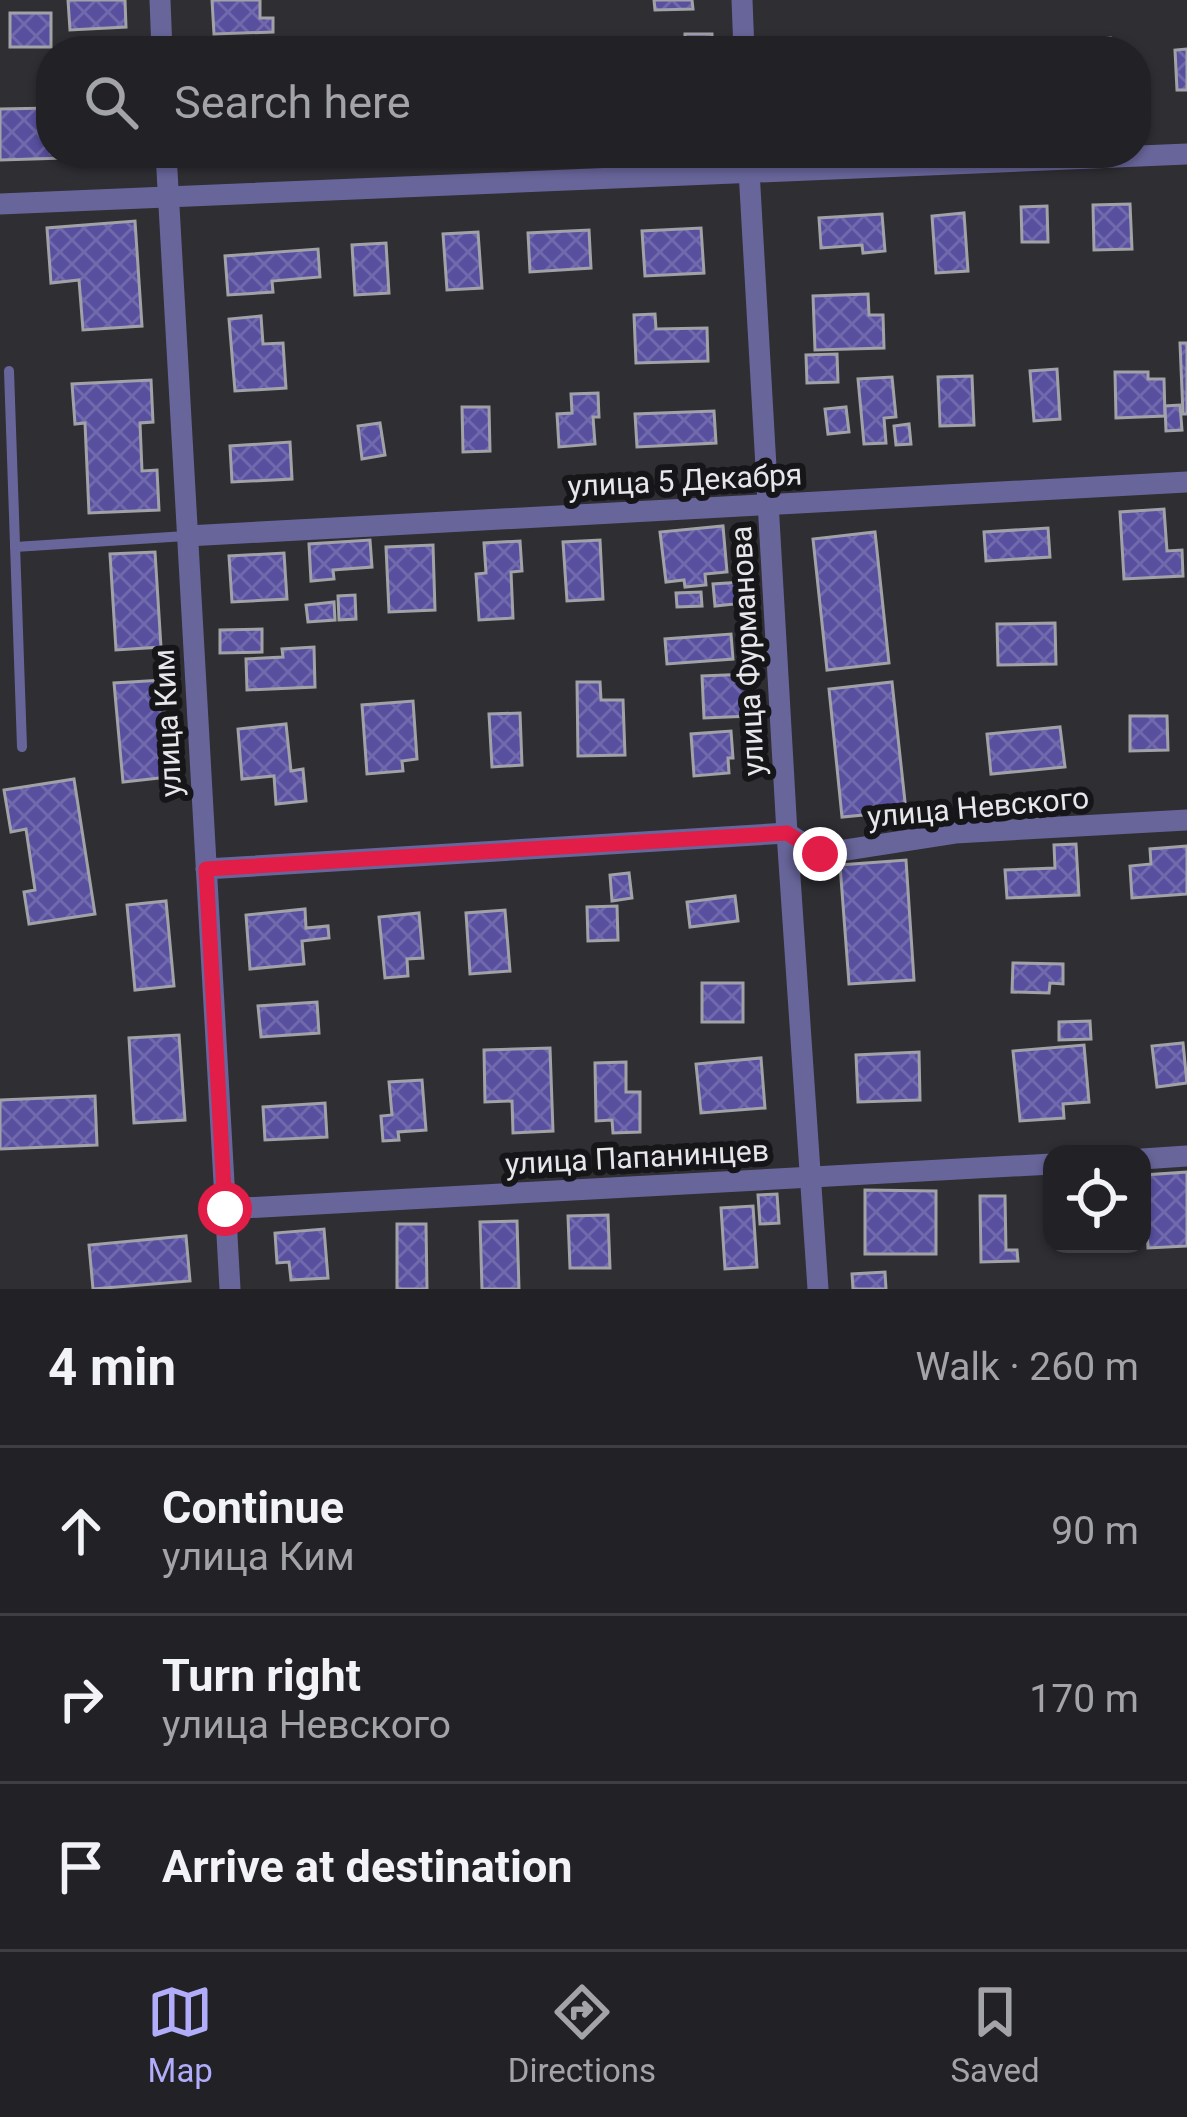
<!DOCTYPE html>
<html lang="en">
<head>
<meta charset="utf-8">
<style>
	:root { --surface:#222226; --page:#2a2a2e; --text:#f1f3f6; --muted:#a2a4a7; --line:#3f3f43; --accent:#b1adfa }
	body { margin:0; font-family:Roboto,sans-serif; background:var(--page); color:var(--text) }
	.controls { position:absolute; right:36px; bottom:36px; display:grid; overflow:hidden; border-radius:24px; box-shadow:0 3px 9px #0004 }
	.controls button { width:108px; height:108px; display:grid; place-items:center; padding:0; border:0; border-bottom:3px solid var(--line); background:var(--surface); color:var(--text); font:60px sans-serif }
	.stop { position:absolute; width:36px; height:36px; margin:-27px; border:9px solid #e11d48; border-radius:50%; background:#fff }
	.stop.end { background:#e11d48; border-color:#fff; box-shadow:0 3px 12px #0008 }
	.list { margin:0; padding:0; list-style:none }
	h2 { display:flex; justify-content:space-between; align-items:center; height:156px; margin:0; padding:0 48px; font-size:51px }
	h2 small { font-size:39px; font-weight:400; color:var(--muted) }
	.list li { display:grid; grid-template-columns:78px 1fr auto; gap:36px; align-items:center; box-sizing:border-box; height:168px; padding:0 48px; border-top:3px solid var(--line) }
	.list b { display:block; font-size:45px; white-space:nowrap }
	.list p { margin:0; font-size:39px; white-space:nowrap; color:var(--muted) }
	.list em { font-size:39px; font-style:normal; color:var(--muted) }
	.icon { flex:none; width:66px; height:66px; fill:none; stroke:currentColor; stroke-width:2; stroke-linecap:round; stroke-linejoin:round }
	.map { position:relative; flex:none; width:1187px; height:1289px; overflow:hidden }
	.search { position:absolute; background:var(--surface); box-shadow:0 3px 9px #0004; left:36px; right:36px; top:36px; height:132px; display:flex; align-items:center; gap:30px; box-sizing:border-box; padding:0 42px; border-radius:48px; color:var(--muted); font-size:45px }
	.sheet { height:660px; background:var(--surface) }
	nav { display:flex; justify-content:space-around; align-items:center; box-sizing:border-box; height:168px; border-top:3px solid var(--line); background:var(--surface); font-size:33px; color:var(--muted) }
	nav a { display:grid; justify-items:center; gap:6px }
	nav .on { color:var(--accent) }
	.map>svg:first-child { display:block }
</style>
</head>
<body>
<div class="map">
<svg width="1187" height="1289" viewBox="0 0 1187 1289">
	<defs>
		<pattern id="building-cross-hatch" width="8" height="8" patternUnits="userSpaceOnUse" patternTransform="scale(3)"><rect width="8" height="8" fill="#58509f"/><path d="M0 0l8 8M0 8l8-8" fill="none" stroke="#7069ac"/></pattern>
	</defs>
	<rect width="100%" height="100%" fill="#2e2e33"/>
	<g fill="url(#building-cross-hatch)" stroke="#a1a2a8" stroke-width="3">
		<path d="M68,0H125L126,27L70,30Z"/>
		<path d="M212,0H260V18H273V32L214,34Z"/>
		<path d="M654,0H692L693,9L655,10Z"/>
		<rect x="10" y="13" width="41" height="34"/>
		<path d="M685,34H712V51H653L685,50Z"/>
		<path d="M1110,38V51H1087L1086,40Z"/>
		<path d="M1187,49V90H1177L1175,50Z"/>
		<path d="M51,108V153H129V156L0,160V109Z"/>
		<path d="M203,153H301V158L204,161Z"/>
		<path d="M1130,204L1132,249L1094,250L1093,205Z"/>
		<path d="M1047,206L1048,242H1022L1021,207Z"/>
		<path d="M964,213L968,271L936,273L932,216Z"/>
		<path d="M882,214L885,251L863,253L862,245L821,248L819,218Z"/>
		<path d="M135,221L142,326L83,330L79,280L51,283L47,228Z"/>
		<path d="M701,228L704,273L645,276L642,231Z"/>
		<path d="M589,230L591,268L530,272L528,233Z"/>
		<path d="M478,232L482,288L447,290L443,234Z"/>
		<path d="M386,243L389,293L355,295L352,245Z"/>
		<path d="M318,249L320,277L272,281L273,292L228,295L225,256Z"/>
		<path d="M868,294L869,315H883L884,348L815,350L813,296Z"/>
		<path d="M655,314L656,329L707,328L708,361L636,363L634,315Z"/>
		<path d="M261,316L263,344L283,343L286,388L235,391L229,319Z"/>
		<path d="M1180,343H1187V414H1183Z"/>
		<path d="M837,354L838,382L807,383L806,355Z"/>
		<path d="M1057,369L1060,419L1034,421L1030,371Z"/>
		<path d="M1115,372H1148V379H1164L1165,416L1116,418Z"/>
		<path d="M972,376L974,425L940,426L938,377Z"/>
		<path d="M892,377L896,417L884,418L886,443L864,444L858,379Z"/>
		<path d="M151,380L153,422L140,423L142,471L157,470L159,510L89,513L85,423L75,424L72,384Z"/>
		<path d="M598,393L599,417H593L595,444L559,447L557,414L572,413L571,394Z"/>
		<path d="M1180,405L1182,430L1166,431L1165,406Z"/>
		<path d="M462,407H489L490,451L463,452Z"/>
		<path d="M846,407L849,432L828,434L825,409Z"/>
		<path d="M714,411L716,443L637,447L635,414Z"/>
		<path d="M380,423L385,455L362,459L358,426Z"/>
		<path d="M909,424L911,444L896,445L894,426Z"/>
		<path d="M290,442L292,479L232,482L230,446Z"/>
		<path d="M1164,509L1167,551L1182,550L1183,576L1124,579L1120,512Z"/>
		<path d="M723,526L727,572L705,574L706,585L685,587L684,580L666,582L660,532Z"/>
		<path d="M1048,528L1050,557L986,561L984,532Z"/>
		<path d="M875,532L889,663L827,670L813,539Z"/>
		<path d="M370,540L372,567L333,570L334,579L311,581L309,544Z"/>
		<path d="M600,540L603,599L567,601L563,542Z"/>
		<path d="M520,541L522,571L511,572L513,618L479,620L476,574L486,573L484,543Z"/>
		<path d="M433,545L435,610L389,612L386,547Z"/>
		<path d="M155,552L161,647L116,650L110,554Z"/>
		<path d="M284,553L287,599L232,602L229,556Z"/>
		<path d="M742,582L744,603L715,606L713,584Z"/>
		<path d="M701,592L702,606L677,607L676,593Z"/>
		<path d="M355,595L356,619L339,620L338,596Z"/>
		<path d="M334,602L335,620L308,622L306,605Z"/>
		<path d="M1055,623L1056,664L998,665L997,624Z"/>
		<path d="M262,629V652L220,653V630Z"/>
		<path d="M731,634L733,659L667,664L665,639Z"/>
		<path d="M314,647L315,687L247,690L246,659L283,657L282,649Z"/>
		<path d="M749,674L751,716L704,718L702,676Z"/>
		<path d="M163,680L169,777L123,782L114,683Z"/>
		<path d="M577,682H600L601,700H623L625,755L578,756Z"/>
		<path d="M892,682L906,811L842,817L829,689Z"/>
		<path d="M413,701L417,759L402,761L403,771L367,774L362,705Z"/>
		<path d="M520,713L522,765L492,767L489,714Z"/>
		<path d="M1130,716H1167L1168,750L1130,751Z"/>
		<path d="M286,724L291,771L303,769L306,801L276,804L274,776L242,779L238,729Z"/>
		<path d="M1060,727L1065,767L991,774L987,734Z"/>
		<path d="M731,731L733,758H728L729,773L694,776L691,734Z"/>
		<path d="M74,779L95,914L29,924L24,892L35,890L26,829L11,832L4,790Z"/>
		<path d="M1076,844L1079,895L1007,898L1005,870L1055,868L1054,845Z"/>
		<path d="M1187,846V894L1132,898L1130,866L1151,864L1150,849Z"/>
		<path d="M906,860L914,980L849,984L840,865Z"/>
		<path d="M629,873L632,898L612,901L610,875Z"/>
		<path d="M735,896L738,921L690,927L687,902Z"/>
		<path d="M166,901L174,986L135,990L127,905Z"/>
		<path d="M617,906L618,940L588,941L587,907Z"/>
		<path d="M305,909L306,928L328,926L329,938L302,941L304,964L250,969L246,915Z"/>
		<path d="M505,910L510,971L470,974L466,913Z"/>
		<path d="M419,913L423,958L407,959L408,976L385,978L379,917Z"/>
		<path d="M1013,963L1063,964V984L1050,983L1049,993L1012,992Z"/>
		<rect x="702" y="983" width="41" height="39"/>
		<path d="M317,1002L319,1033L261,1037L258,1006Z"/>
		<path d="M1090,1021L1091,1039L1059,1040V1022Z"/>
		<path d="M179,1035L185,1120L134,1123L129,1038Z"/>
		<path d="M1183,1043L1187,1083L1157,1087L1152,1046Z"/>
		<path d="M1084,1045L1089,1102L1063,1104L1064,1118L1020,1121L1013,1051Z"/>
		<path d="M550,1048L553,1131L513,1133L512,1101L485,1102L484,1050Z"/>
		<path d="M919,1052L920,1100L858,1102L856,1055Z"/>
		<path d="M761,1058L765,1108L701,1113L696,1064Z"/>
		<path d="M626,1062V1092H640V1132L613,1133L612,1120L596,1121L595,1063Z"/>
		<path d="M422,1080L426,1130L398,1132L399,1140L383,1141L381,1116L392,1115L389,1082Z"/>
		<path d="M95,1096L97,1145L0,1149V1100Z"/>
		<path d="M325,1103L327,1137L265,1140L263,1107Z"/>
		<path d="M1187,1172V1246L1148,1248L1144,1175Z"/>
		<path d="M865,1190L936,1191V1254H865Z"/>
		<path d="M777,1194L779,1223L760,1224L758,1195Z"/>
		<path d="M980,1196H1005L1006,1250H1017L1018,1261L981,1262Z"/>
		<path d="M753,1206L757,1267L725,1269L721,1208Z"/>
		<path d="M608,1215L610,1268H570L568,1216Z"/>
		<path d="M517,1221L519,1289H482L480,1222Z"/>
		<path d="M397,1224H426L427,1289H397Z"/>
		<path d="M324,1229L328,1278L291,1280L289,1262L277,1263L275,1233Z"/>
		<path d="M186,1236L190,1281L93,1289L89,1245Z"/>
		<path d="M885,1272L886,1289H853L852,1274Z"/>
	</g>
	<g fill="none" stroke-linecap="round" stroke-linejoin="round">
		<g stroke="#68659a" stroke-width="10">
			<path d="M9,371L22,747"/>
			<path d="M15,547L186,536"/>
		</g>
		<g stroke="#68659a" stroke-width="21">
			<path d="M160,0L162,51"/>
			<path d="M742,0L744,51"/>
			<path d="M166,153L230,1289"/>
			<path d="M748,153L787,833L818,1289"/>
			<path d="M0,204L1187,154"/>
			<path d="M187,536L1187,482"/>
			<path d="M206,869L787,833L820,854L955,833L1187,820"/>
			<path d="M1142,1159L1187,1156"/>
			<path d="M225,1209L1052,1164"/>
		</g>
	</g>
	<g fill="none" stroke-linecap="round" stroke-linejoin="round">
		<path stroke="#e11d48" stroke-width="15" d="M225,1209L206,869L787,833L820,854"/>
	</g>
	<g text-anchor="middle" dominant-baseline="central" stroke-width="12" stroke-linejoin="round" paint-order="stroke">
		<g font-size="30" fill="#e6e7ea" stroke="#161619">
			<text transform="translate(685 480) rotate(-3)">улица 5 Декабря</text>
			<text transform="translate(747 651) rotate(-93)">улица Фурманова</text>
			<text transform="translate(167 723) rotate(-93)">улица Ким</text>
			<text transform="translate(978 807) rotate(-5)">улица Невского</text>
			<text transform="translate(637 1157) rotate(-3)">улица Папанинцев</text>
		</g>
	</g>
</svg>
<div class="controls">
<button><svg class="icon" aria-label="locate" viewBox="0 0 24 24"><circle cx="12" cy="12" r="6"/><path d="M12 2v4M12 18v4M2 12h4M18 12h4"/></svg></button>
</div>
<div class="stop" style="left:225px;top:1209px"></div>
<div class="stop end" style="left:820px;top:854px"></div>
<div class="search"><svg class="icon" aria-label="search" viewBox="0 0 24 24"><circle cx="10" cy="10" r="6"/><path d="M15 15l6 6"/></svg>Search here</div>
</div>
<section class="sheet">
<h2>4 min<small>Walk · 260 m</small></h2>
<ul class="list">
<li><svg class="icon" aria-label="ahead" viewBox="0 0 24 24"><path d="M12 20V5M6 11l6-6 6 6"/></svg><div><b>Continue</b><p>улица Ким</p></div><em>90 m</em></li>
<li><svg class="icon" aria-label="right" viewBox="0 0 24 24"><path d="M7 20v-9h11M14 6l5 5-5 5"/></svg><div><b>Turn right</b><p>улица Невского</p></div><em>170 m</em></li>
<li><svg class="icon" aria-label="arrive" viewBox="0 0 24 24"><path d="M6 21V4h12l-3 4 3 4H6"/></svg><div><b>Arrive at destination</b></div></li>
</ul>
</section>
<nav>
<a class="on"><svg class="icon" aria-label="map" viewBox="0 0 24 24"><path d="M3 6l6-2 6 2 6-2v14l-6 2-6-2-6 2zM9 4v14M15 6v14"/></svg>Map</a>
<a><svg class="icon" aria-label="directions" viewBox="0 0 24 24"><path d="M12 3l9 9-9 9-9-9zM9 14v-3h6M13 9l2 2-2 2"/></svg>Directions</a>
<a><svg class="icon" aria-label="saved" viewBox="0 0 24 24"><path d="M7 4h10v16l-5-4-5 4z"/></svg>Saved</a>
</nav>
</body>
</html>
